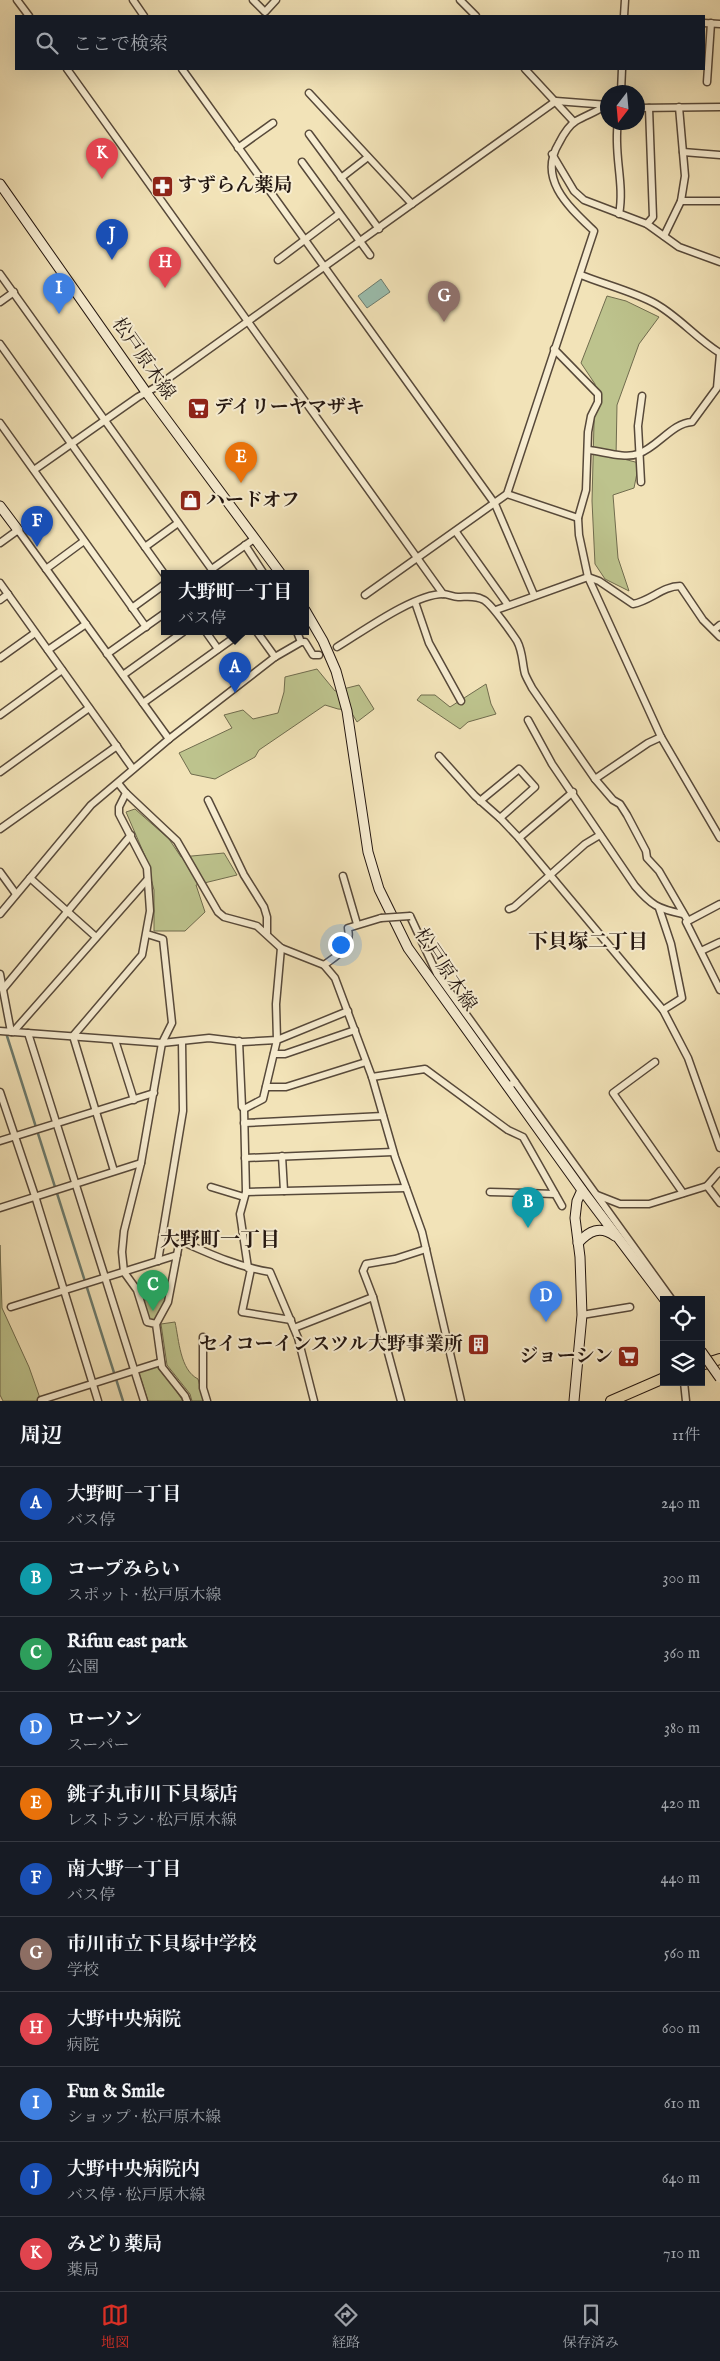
<!DOCTYPE html>
<html lang="ja">
<head>
<meta charset="utf-8">
<style>
	:root { --surface:#171b24; --page:#242831; --text:#f1f3f6; --muted:#9ea1a6; --line:#363941; --accent:#d93025 }
	body { margin:0; font-family:"IM FELL English","Noto Serif JP",serif; background:var(--page); color:var(--text) }
	.controls { position:absolute; right:15px; bottom:15px; display:grid; overflow:hidden; border-radius:0px; box-shadow:0 5px 20px #0002 }
	.controls button { width:45px; height:45px; display:grid; place-items:center; padding:0; border:0; border-bottom:1px solid var(--line); background:var(--surface); color:var(--text); font:25px sans-serif }
	.compass { position:absolute; left:600px; top:85px; width:45px; height:45px; border-radius:50%; background:var(--surface); box-shadow:0 5px 20px #0002; rotate:196deg }
	.you { position:absolute; left:340px; top:944px; width:18px; height:18px; margin:-12px; border:4px solid #fff; border-radius:50%; background:#1a73e8; box-shadow:0 0 0 8px #1a73e833 }
	.badge { display:grid; place-items:center; width:32px; height:32px; border-radius:50%; background:var(--accent); color:#fff; font-size:16px; font-weight:700 }
	.pin { position:absolute; translate:-50% -41px; filter:drop-shadow(0 1px 2px #0008) }
	.pin::after { content:''; position:absolute; top:26px; width:18px; height:15px; background:inherit; clip-path:polygon(0 0,100% 0,50% 100%) }
	.popup { position:absolute; left:161px; top:570px; width:148px; height:65px; box-sizing:border-box; display:grid; place-content:center; border-radius:0px; background:var(--surface); filter:drop-shadow(0 1px 4px #0005); font-size:16px; white-space:nowrap; color:var(--muted) }
	.popup b { font-size:19px; color:var(--text) }
	.popup::after { content:''; position:absolute; left:50%; top:100%; margin-left:-10px; border:10px solid transparent; border-top-color:var(--surface) }
	.list { margin:0; padding:0; list-style:none }
	h2 { display:flex; justify-content:space-between; align-items:center; height:65px; margin:0; padding:0 20px; font-size:21px }
	h2 small { font-size:16px; font-weight:400; color:var(--muted) }
	.list li { display:grid; grid-template-columns:32px 1fr auto; gap:15px; align-items:center; box-sizing:border-box; height:75px; padding:0 20px; border-top:1px solid var(--line) }
	.list b { display:block; font-size:19px; white-space:nowrap }
	.list p { margin:0; font-size:16px; white-space:nowrap; color:var(--muted) }
	.list em { font-size:16px; font-style:normal; color:var(--muted) }
	.icon { flex:none; width:28px; height:28px; fill:none; stroke:currentColor; stroke-width:2; stroke-linecap:round; stroke-linejoin:round }
	.map { position:relative; flex:none; width:720px; height:1401px; overflow:hidden }
	.search { position:absolute; background:var(--surface); box-shadow:0 5px 20px #0002; left:15px; right:15px; top:15px; height:55px; display:flex; align-items:center; gap:12px; box-sizing:border-box; padding:0 18px; border-radius:0px; color:var(--muted); font-size:19px }
	.sheet { height:890px; background:var(--surface) }
	nav { display:flex; justify-content:space-around; align-items:center; box-sizing:border-box; height:70px; border-top:1px solid var(--line); background:var(--surface); font-size:14px; color:var(--muted) }
	nav a { display:grid; justify-items:center; gap:2px }
	nav .on { color:var(--accent) }
	.map>svg:first-child { display:block }
</style>
</head>
<body>
<div class="map">
<svg width="720" height="1401" viewBox="0 0 720 1401">
	<rect width="100%" height="100%" fill="#f2e3b8"/>
	<filter id="stains"><feTurbulence type="fractalNoise" baseFrequency=".004" numOctaves="4"/><feColorMatrix values="0 0 0 0 .2 0 0 0 0 .09 0 0 0 0 .02 0 0 0 .5 -.17"/></filter>
	<radialGradient id="worn" r=".72"><stop offset=".6" stop-color="#630" stop-opacity="0"/><stop offset="1" stop-color="#630" stop-opacity=".3"/></radialGradient>
	<g fill="#bdc38d" stroke="#706c4e">
		<path d="M607,296L626,301L659,317L639,344L617,405L616,457L639,463L634,488L613,495L618,558L629,591L605,579L595,564L592,501L595,384L581,363Z"/>
		<path d="M317,669L335,691L359,685L374,709L357,722L350,710L338,709L325,705L259,750L255,757L215,779L191,774L179,753L232,728L224,715L243,710L253,719L278,713L284,692L285,677Z"/>
		<path d="M486,684L491,704L496,714L468,722L460,729L417,700L421,695H435L450,707Z"/>
		<path d="M135,809L169,839L181,857L224,853L237,875L196,885L205,912L185,931H154V890L145,856L126,812Z"/>
		<path d="M0,1245L2,1308L29,1367L41,1401H3L0,1395Z"/>
		<path d="M168,1294L167,1301L155,1322L148,1320L141,1301Z"/>
		<path d="M175,1322C179,1340 180,1370 198,1379L204,1401H192L190,1394L167,1365L161,1324Z"/>
		<path d="M156,1366L173,1386L183,1401H148L139,1373L140,1371Z"/>
	</g>
	<path fill="#9bbeae" stroke="#6b7b6f" d="M381,279L390,292L367,308L358,296Z"/>
	<g fill="none" stroke-linecap="round" stroke-linejoin="round">
		<path stroke="#6b7b6f" stroke-width="2.5" d="M7,1036L123,1401"/>
		<defs>
			<g id="street">
				<path d="M17,0L29,16"/>
				<path d="M133,0L144,16"/>
				<path d="M253,0L265,12L276,0"/>
				<path d="M460,0L476,16"/>
				<path d="M624,16L625,0"/>
				<path d="M704,23L720,24"/>
				<path d="M67,69L443,594"/>
				<path d="M182,69L495,504L534,595"/>
				<path d="M525,69L574,122"/>
				<path d="M707,82L711,23"/>
				<path d="M621,92L622,69"/>
				<path d="M309,93L412,204"/>
				<path d="M638,108L720,107"/>
				<path d="M618,122C613,153 625,184 619,214"/>
				<path d="M309,134L379,229"/>
				<path d="M238,148L273,123"/>
				<path d="M683,152L720,155"/>
				<path d="M552,154L574,191L584,200L647,224L679,247L720,262"/>
				<path d="M302,162L370,255"/>
				<path d="M341,178L368,157"/>
				<path d="M681,201H720"/>
				<path d="M647,224L653,217L649,108"/>
				<path d="M664,236L681,201L685,176L679,107"/>
				<path d="M278,260L339,214"/>
				<path d="M0,274L215,574"/>
				<path d="M581,275C603,284 635,292 656,304C679,317 697,339 720,353"/>
				<path d="M0,302L14,292"/>
				<path d="M0,344L165,575"/>
				<path d="M554,349L598,394V402L591,416L588,432L586,490L578,518L579,535L588,577L661,737L720,838"/>
				<path d="M0,423L146,627"/>
				<path d="M588,450C602,451 624,459 638,454C658,447 672,423 692,422L717,388L720,354"/>
				<path d="M34,470L138,397L156,387L556,101L608,105"/>
				<path d="M641,482L638,426L642,396"/>
				<path d="M507,494L578,518"/>
				<path d="M456,532L508,605"/>
				<path d="M0,543L18,530L169,739"/>
				<path d="M245,545L264,574"/>
				<path d="M145,547L178,523"/>
				<path d="M46,569L84,541"/>
				<path d="M212,569L254,539"/>
				<path d="M0,583L133,769"/>
				<path d="M365,595L507,494L594,231C569,207 537,179 559,143C563,135 568,126 576,121C586,115 597,112 606,105"/>
				<path d="M0,600L8,594"/>
				<path d="M415,602L429,643L461,701"/>
				<path d="M132,608L165,584"/>
				<path d="M496,610L588,577L599,581L633,604C650,601 663,586 680,586L703,620L720,637"/>
				<path d="M714,630L720,625"/>
				<path d="M206,632L218,649"/>
				<path d="M257,632L275,657"/>
				<path d="M297,632L301,642"/>
				<path d="M337,647C362,632 414,594 443,594C448,594 453,597 458,597C467,597 475,595 484,600C492,605 511,632 517,641C523,652 522,663 525,674C527,679 530,684 532,688L595,779L613,800L620,804L627,815L646,851L647,858L659,871L688,921"/>
				<path d="M48,650L86,624"/>
				<path d="M107,654L165,613"/>
				<path d="M0,658L35,633"/>
				<path d="M123,675L183,632"/>
				<path d="M143,703L242,632"/>
				<path d="M0,715L62,670"/>
				<path d="M528,720L552,764L635,886C651,905 658,909 683,914"/>
				<path d="M439,756L475,796L500,818L519,838L663,1010L688,1058L720,1148"/>
				<path d="M0,772L89,708"/>
				<path d="M595,779L648,743L661,737"/>
				<path d="M118,783L126,793L177,841L218,912L224,917L257,926L281,948L324,965L335,978L372,1077L395,1157L422,1232L448,1344"/>
				<path d="M208,800L244,875L264,907L267,917V933"/>
				<path d="M480,801L519,769L535,787L500,818"/>
				<path d="M0,829L117,746"/>
				<path d="M519,838L573,792"/>
				<path d="M0,872L16,894"/>
				<path d="M343,876L357,924"/>
				<path d="M30,878L96,937"/>
				<path d="M720,904L686,922L720,990"/>
				<path d="M659,908L671,944L682,998L663,1010"/>
				<path d="M509,909L514,907L585,844L600,835"/>
				<path d="M0,914L91,805L169,739L275,657L301,642H305L313,655H319"/>
				<path d="M410,916L437,974L515,1082"/>
				<path d="M147,934L163,939L172,1023L162,1043L141,1163L124,1231L122,1252L124,1272L137,1290L147,1322L156,1324L162,1367L185,1396L187,1401"/>
				<path d="M701,951L720,942"/>
				<path d="M324,965C339,954 352,948 348,928L381,918"/>
				<path d="M0,974L11,1032"/>
				<path d="M3,989L131,835"/>
				<path d="M0,1031L162,1043L209,1038L242,1042L277,1040L276,1004L281,948"/>
				<path d="M13,1032L147,880"/>
				<path d="M28,1033L144,1401"/>
				<path d="M115,1040L134,1100"/>
				<path d="M239,1041L242,1107L244,1109"/>
				<path d="M274,1054H285L355,1030"/>
				<path d="M655,1062L613,1093L683,1193"/>
				<path d="M372,1077L425,1069L508,1130L523,1137L562,1206"/>
				<path d="M266,1087H286L366,1062"/>
				<path d="M507,1087L515,1082L672,1300"/>
				<path d="M0,1092L35,1196L98,1401"/>
				<path d="M244,1123L383,1116"/>
				<path d="M0,1141L154,1093"/>
				<path d="M282,1156L284,1191"/>
				<path d="M245,1158L393,1152"/>
				<path d="M114,1171L73,1036L142,955L150,911L147,868L119,814V807L126,793"/>
				<path d="M707,1186L720,1203"/>
				<path d="M211,1187L244,1197"/>
				<path d="M246,1192L406,1188"/>
				<path d="M490,1192L555,1194"/>
				<path d="M597,1195L620,1204H649L707,1186L720,1171"/>
				<path d="M0,1208L141,1163"/>
				<path d="M158,1261L183,1111L182,1042"/>
				<path d="M248,1268L240,1214L246,1192L244,1109L263,1099L277,1040L348,1011"/>
				<path d="M251,1269L242,1312L291,1320"/>
				<path d="M373,1297L363,1271L366,1264L395,1259L426,1249"/>
				<path d="M11,1307L177,1255"/>
				<path d="M582,1315L630,1307"/>
				<path d="M156,1324L168,1302L179,1244L183,1242C212,1255 239,1267 270,1272L298,1338L314,1401"/>
				<path d="M294,1328L373,1297L401,1401"/>
				<path d="M203,1337V1388L207,1401"/>
				<path d="M450,1353L461,1401"/>
				<path d="M684,1382L686,1401"/>
				<path d="M41,1400L161,1362"/>
			</g>
			<g id="secondary">
				<path d="M0,184L146,392L281,574"/>
				<path d="M0,506L18,530"/>
				<path d="M305,610L323,641L336,671L347,711L368,852L379,889L408,948L582,1190L665,1300"/>
				<path d="M578,1243C589,1231 600,1225 615,1236"/>
				<path d="M574,1401L582,1315L580,1257L575,1218L577,1201L582,1190"/>
			</g>
			<g id="primary">
				<path d="M701,1365L720,1359"/>
				<path d="M611,1401L664,1378"/>
			</g>
		</defs>
		<use href="#street" stroke="#57493a" stroke-width="9"/>
		<use href="#secondary" stroke="#231610" stroke-width="11"/>
		<use href="#primary" stroke="#231610" stroke-width="12"/>
		<use href="#street" stroke="#f7edd1" stroke-width="6"/>
		<use href="#secondary" stroke="#f7edd1" stroke-width="9"/>
		<use href="#primary" stroke="#f2e3b8" stroke-width="10"/>
		<defs>
			<path id="street-bridge" d="M381,918L410,916"/>
			<path id="secondary-bridge" d="M701,1351L720,1378"/>
		</defs>
		<use href="#street-bridge" stroke="#57493a" stroke-width="9" stroke-linecap="butt"/>
		<use href="#secondary-bridge" stroke="#231610" stroke-width="11" stroke-linecap="butt"/>
		<use href="#street-bridge" stroke="#f7edd1" stroke-width="6"/>
		<use href="#secondary-bridge" stroke="#f7edd1" stroke-width="9"/>
	</g>
	<defs>
		<symbol id="pharmacy-square" viewBox="-11 -11 22 22"><rect x="-9" y="-9" width="18" height="18" rx="4" fill="#8f2418" stroke="#f7edd1"/><path d="M-2-6h4v4h4v4h-4v4h-4v-4h-4v-4h4Z" fill="#fff"/></symbol>
		<symbol id="supermarket-square" viewBox="-11 -11 22 22"><rect x="-9" y="-9" width="18" height="18" rx="4" fill="#8f2418" stroke="#f7edd1"/><path d="M-6-5.5h2.5l.6 2H6L4.5 2H-2.5L-4.4-4H-6ZM-1.5 3.2a1.3 1.3 0 1 0 .1 0ZM3 3.2a1.3 1.3 0 1 0 .1 0Z" fill="#fff"/></symbol>
		<symbol id="shop-square" viewBox="-11 -11 22 22"><rect x="-9" y="-9" width="18" height="18" rx="4" fill="#8f2418" stroke="#f7edd1"/><path d="M-5-2.5h2.3a2.7 3.5 0 0 1 5.4 0H5L5.5 6h-11ZM-1.5-2.5h3a1.5 2.3 0 0 0-3 0Z" fill="#fff"/></symbol>
		<symbol id="building-square" viewBox="-11 -11 22 22"><rect x="-9" y="-9" width="18" height="18" rx="4" fill="#8f2418" stroke="#f7edd1"/><path d="M-4-6H4V6H1V3H-1V6H-4ZM-2.5-4.3h1.7v1.8h-1.7ZM.8-4.3h1.7v1.8H.8ZM-2.5-1h1.7V.8h-1.7ZM.8-1h1.7V.8H.8Z" fill="#fff"/></symbol>
	</defs>
	<g fill-rule="evenodd">
		<use href="#pharmacy-square" x="150" y="174" width="25" height="25"/>
		<use href="#supermarket-square" x="186" y="396" width="25" height="25"/>
		<use href="#shop-square" x="178" y="488" width="25" height="25"/>
		<use href="#building-square" x="466" y="1332" width="25" height="25"/>
		<use href="#supermarket-square" x="616" y="1344" width="25" height="25"/>
	</g>
	<g text-anchor="middle" dominant-baseline="central" stroke-width="4" stroke-linejoin="round" paint-order="stroke">
		<g font-size="19" font-weight="bold" fill="#231610" stroke="#f7edd1" text-anchor="start">
			<text x="178" y="186">すずらん薬局</text>
			<text x="214" y="408">デイリーヤマザキ</text>
			<text x="206" y="501">ハードオフ</text>
			<text x="463" y="1345" text-anchor="end">セイコーインスツル大野事業所</text>
			<text x="613" y="1357" text-anchor="end">ジョーシン</text>
		</g>
		<g font-size="19" fill="#231610" stroke="#f7edd1">
			<text transform="translate(143 359) rotate(55)">松戸原木線</text>
			<text transform="translate(445 970) rotate(56)">松戸原木線</text>
		</g>
		<g font-size="20" font-weight="bold" fill="#231610" stroke="#f7edd1">
			<text x="588" y="942">下貝塚二丁目</text>
			<text x="220" y="1240">大野町一丁目</text>
		</g>
	</g>
	<rect width="100%" height="100%" filter="url(#stains)"/>
	<rect width="100%" height="100%" fill="url(#worn)"/>
</svg>
<div class="controls">
<button><svg class="icon" aria-label="locate" viewBox="0 0 24 24"><circle cx="12" cy="12" r="6"/><path d="M12 2v4M12 18v4M2 12h4M18 12h4"/></svg></button>
<button><svg class="icon" aria-label="layers" viewBox="0 0 24 24"><path d="M12 4l9 5-9 5-9-5zM3 14l9 5 9-5"/></svg></button>
</div>
<svg class="compass" viewBox="-18 -18 36 36"><path d="M0-13l5 13h-10z" fill="#e53935"/><path d="M0 13l5-13h-10z" fill="#9ea1a6"/></svg>
<div class="you"></div>
<div class="pin badge" style="left:235px;top:693px;background:#1a4fb4">A</div>
<div class="popup"><b>大野町一丁目</b>バス停</div>
<div class="pin badge" style="left:528px;top:1228px;background:#0f9aa8">B</div>
<div class="pin badge" style="left:153px;top:1311px;background:#2e9e5b">C</div>
<div class="pin badge" style="left:546px;top:1322px;background:#3f7fe0">D</div>
<div class="pin badge" style="left:241px;top:483px;background:#e8710a">E</div>
<div class="pin badge" style="left:37px;top:547px;background:#1a4fb4">F</div>
<div class="pin badge" style="left:444px;top:322px;background:#8d6e63">G</div>
<div class="pin badge" style="left:165px;top:288px;background:#e0444e">H</div>
<div class="pin badge" style="left:59px;top:314px;background:#3f7fe0">I</div>
<div class="pin badge" style="left:112px;top:260px;background:#1a4fb4">J</div>
<div class="pin badge" style="left:102px;top:179px;background:#e0444e">K</div>
<div class="search"><svg class="icon" aria-label="search" viewBox="0 0 24 24"><circle cx="10" cy="10" r="6"/><path d="M15 15l6 6"/></svg>ここで検索</div>
</div>
<section class="sheet">
<h2>周辺<small>11件</small></h2>
<ul class="list">
<li><span class="badge" style="background:#1a4fb4">A</span><div><b>大野町一丁目</b><p>バス停</p></div><em>240 m</em></li>
<li><span class="badge" style="background:#0f9aa8">B</span><div><b>コープみらい</b><p>スポット · 松戸原木線</p></div><em>300 m</em></li>
<li><span class="badge" style="background:#2e9e5b">C</span><div><b>Rifuu east park</b><p>公園</p></div><em>360 m</em></li>
<li><span class="badge" style="background:#3f7fe0">D</span><div><b>ローソン</b><p>スーパー</p></div><em>380 m</em></li>
<li><span class="badge" style="background:#e8710a">E</span><div><b>銚子丸市川下貝塚店</b><p>レストラン · 松戸原木線</p></div><em>420 m</em></li>
<li><span class="badge" style="background:#1a4fb4">F</span><div><b>南大野一丁目</b><p>バス停</p></div><em>440 m</em></li>
<li><span class="badge" style="background:#8d6e63">G</span><div><b>市川市立下貝塚中学校</b><p>学校</p></div><em>560 m</em></li>
<li><span class="badge" style="background:#e0444e">H</span><div><b>大野中央病院</b><p>病院</p></div><em>600 m</em></li>
<li><span class="badge" style="background:#3f7fe0">I</span><div><b>Fun &amp; Smile</b><p>ショップ · 松戸原木線</p></div><em>610 m</em></li>
<li><span class="badge" style="background:#1a4fb4">J</span><div><b>大野中央病院内</b><p>バス停 · 松戸原木線</p></div><em>640 m</em></li>
<li><span class="badge" style="background:#e0444e">K</span><div><b>みどり薬局</b><p>薬局</p></div><em>710 m</em></li>
</ul>
</section>
<nav>
<a class="on"><svg class="icon" aria-label="map" viewBox="0 0 24 24"><path d="M3 6l6-2 6 2 6-2v14l-6 2-6-2-6 2zM9 4v14M15 6v14"/></svg>地図</a>
<a><svg class="icon" aria-label="directions" viewBox="0 0 24 24"><path d="M12 3l9 9-9 9-9-9zM9 14v-3h6M13 9l2 2-2 2"/></svg>経路</a>
<a><svg class="icon" aria-label="saved" viewBox="0 0 24 24"><path d="M7 4h10v16l-5-4-5 4z"/></svg>保存済み</a>
</nav>
</body>
</html>
